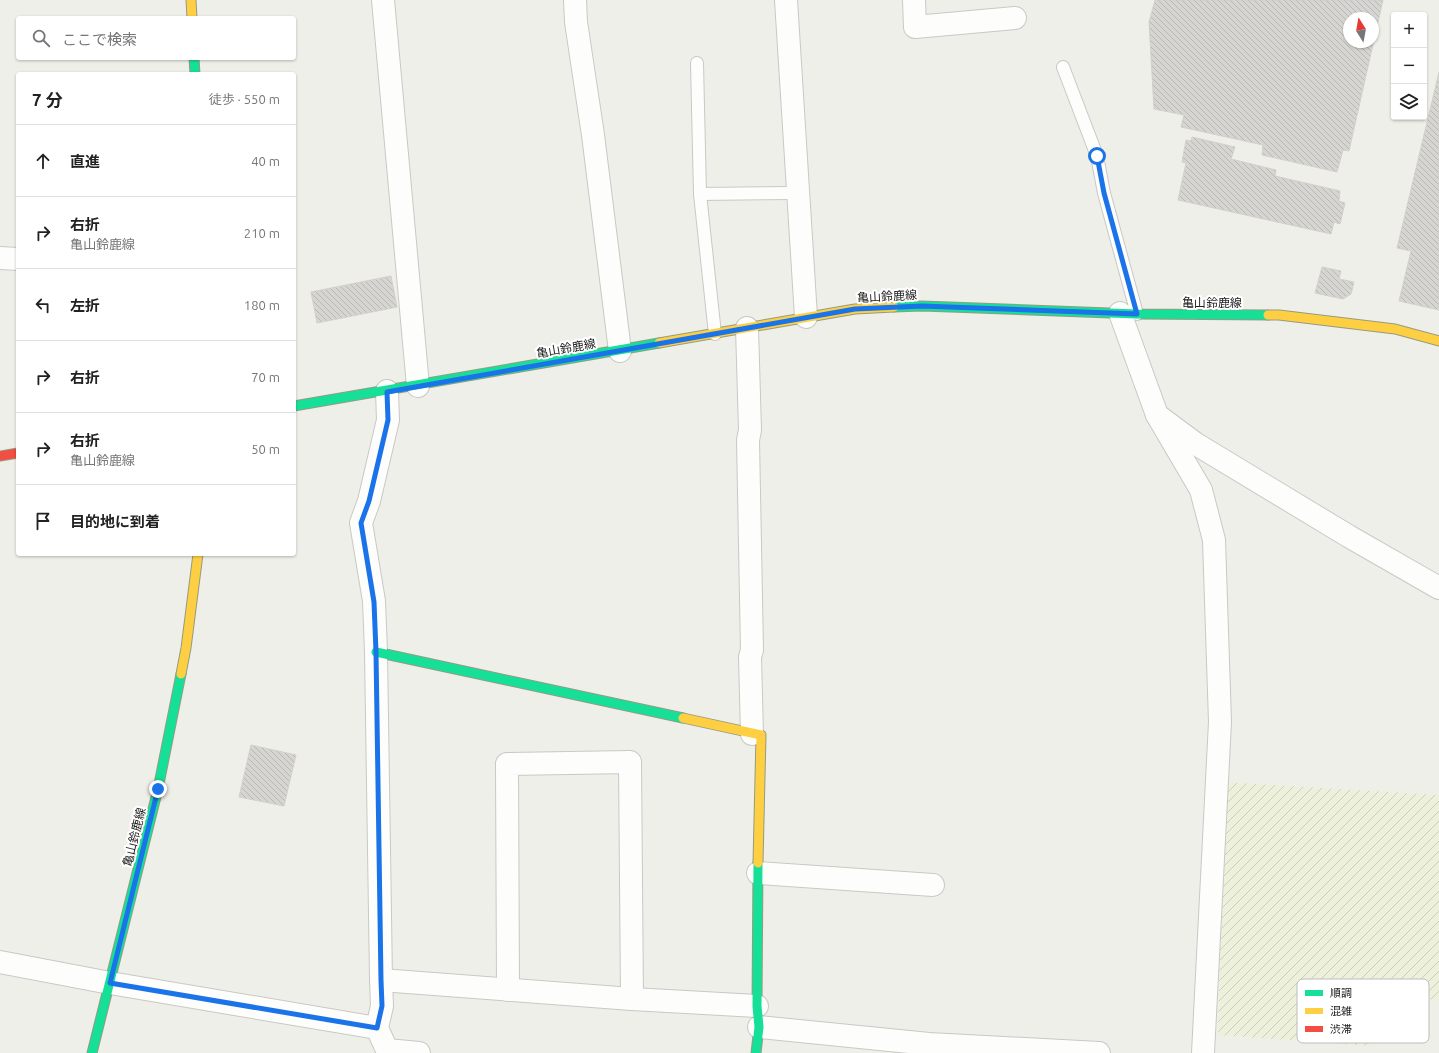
<!DOCTYPE html>
<html lang="ja">
<head>
<meta charset="utf-8">
<style>
	:root { --surface:#fff; --page:#f2f2f2; --text:#222; --muted:#767676; --line:#e0e0e0 }
	body { margin:0; font-family:Ubuntu,"Noto Sans JP",sans-serif; background:var(--page); color:var(--text) }
	.controls { position:absolute; right:12px; top:12px; display:grid; overflow:hidden; border-radius:4px; box-shadow:0 1px 3px #0004 }
	.controls button { width:36px; height:36px; display:grid; place-items:center; padding:0; border:0; border-bottom:1px solid var(--line); background:var(--surface); color:var(--text); font:20px sans-serif }
	.compass { position:absolute; left:1343px; top:12px; width:36px; height:36px; border-radius:50%; background:var(--surface); box-shadow:0 1px 3px #0004; rotate:349deg }
	.stop { position:absolute; width:12px; height:12px; margin:-9px; border:3px solid #1a73e8; border-radius:50%; background:#fff }
	.stop.end { background:#1a73e8; border-color:#fff; box-shadow:0 1px 4px #0008 }
	.list { margin:0; padding:0; list-style:none }
	h2 { display:flex; justify-content:space-between; align-items:center; height:52px; margin:0; padding:0 16px; font-size:17px }
	h2 small { font-size:13px; font-weight:400; color:var(--muted) }
	.list li { display:grid; grid-template-columns:26px 1fr auto; gap:12px; align-items:center; box-sizing:border-box; height:72px; padding:0 16px; border-top:1px solid var(--line) }
	.list b { display:block; font-size:15px; white-space:nowrap }
	.list p { margin:0; font-size:13px; white-space:nowrap; color:var(--muted) }
	.list em { font-size:13px; font-style:normal; color:var(--muted) }
	.icon { flex:none; width:22px; height:22px; fill:none; stroke:currentColor; stroke-width:2; stroke-linecap:round; stroke-linejoin:round }
	.map { position:relative; flex:none; width:1439px; height:1053px; overflow:hidden }
	.search { position:absolute; background:var(--surface); box-shadow:0 1px 3px #0004; left:16px; top:16px; width:280px; height:44px; display:flex; align-items:center; gap:10px; box-sizing:border-box; padding:0 14px; border-radius:4px; color:var(--muted); font-size:15px }
	.panel { position:absolute; background:var(--surface); box-shadow:0 1px 3px #0004; left:16px; top:72px; width:280px; height:484px; border-radius:4px }
	.map>svg:first-child { display:block }
</style>
</head>
<body>
<div class="map">
<svg width="1439" height="1053" viewBox="0 0 1439 1053">
	<defs>
		<pattern id="farmland-furrows" width="10" height="10" patternUnits="userSpaceOnUse"><rect width="10" height="10" fill="#edf1dc"/><path d="M-1 1l2-2M0 10L10 0M9 11l2-2" fill="none" stroke="#cbcebc"/></pattern>
		<pattern id="building-back-hatch" width="6" height="6" patternUnits="userSpaceOnUse"><rect width="6" height="6" fill="#d6d5d1"/><path d="M-1 5l2 2M0 0l6 6M5-1l2 2" fill="none" stroke="#b7b7b3"/></pattern>
	</defs>
	<rect width="100%" height="100%" fill="#efefea"/>
	<path fill="url(#farmland-furrows)" d="M1224,782L1439,795V1000L1372,995L1370,1046L1218,1035Z"/>
	<g fill="url(#building-back-hatch)" stroke="#d3d0cb" fill-rule="evenodd">
		<path d="M1155,0H1383L1349,151L1343,150L1337,172L1262,155L1263,145L1181,127L1184,115L1154,109L1149,22ZM1349,18H1373V42H1349Z"/>
		<path d="M1439,72V310L1399,301L1411,251L1397,248Z"/>
		<path d="M1192,137L1235,147L1231,159L1276,170L1275,176L1340,191L1339,201L1345,203L1340,224L1334,222L1331,234L1178,200L1186,163L1182,162L1186,140L1191,141Z"/>
		<path d="M1322,267L1341,271L1339,279L1354,282L1351,294L1343,299L1315,293Z"/>
		<path d="M391,276L397,307L317,323L311,292Z"/>
		<path d="M251,745L296,755L284,806L239,797Z"/>
	</g>
	<g fill="none" stroke-linecap="round" stroke-linejoin="round">
		<defs>
			<g id="lane">
				<path d="M697,63L700,194L715,334"/>
				<path d="M1063,67L1097,156L1104,193L1137,314"/>
				<path d="M700,194L798,193"/>
			</g>
			<g id="street">
				<path d="M383,0L418,386"/>
				<path d="M575,0L576,22L593,135L620,351"/>
				<path d="M786,0L806,317"/>
				<path d="M914,0L915,27L1015,18"/>
				<path d="M0,258L18,259"/>
				<path d="M1120,313L1157,415L1196,444L1350,537L1439,588"/>
				<path d="M747,328L750,430L748,440L752,650L750,657L752,734"/>
				<path d="M387,391L388,420L369,501L361,523L374,601L376,652L381,980L382,1006L377,1028L387,1050L419,1053"/>
				<path d="M1157,415L1201,490L1214,540L1220,722L1203,1053"/>
				<path d="M758,873L933,885"/>
				<path d="M0,962L110,983L377,1028"/>
				<path d="M381,980L632,999L757,1006"/>
				<path d="M508,990L507,764L630,762L632,999"/>
				<path d="M759,1027L929,1044L1099,1053"/>
			</g>
			<g id="fast">
				<path d="M194,58L195,74"/>
				<path d="M894,307L922,306L1137,314L1268,315"/>
				<path d="M294,406L659,343"/>
				<path d="M376,652L683,718"/>
				<path d="M92,1053L158,789L181,674"/>
				<path d="M756,1053L759,1027L757,1006L758,863"/>
			</g>
			<g id="slow">
				<path d="M191,0L192,18"/>
				<path d="M1268,315H1279L1395,329L1439,341"/>
				<path d="M659,343L855,309L894,307"/>
				<path d="M181,674L186,648L198,554"/>
				<path d="M683,718L761,735L758,863"/>
			</g>
			<path id="jam" d="M0,456L18,453"/>
		</defs>
		<use href="#lane" stroke="#c8c8c6" stroke-width="14"/>
		<use href="#street" stroke="#c8c8c6" stroke-width="24"/>
		<use href="#fast" stroke="#959b80" stroke-width="11"/>
		<use href="#slow" stroke="#959b80" stroke-width="11"/>
		<use href="#jam" stroke="#959b80" stroke-width="11"/>
		<use href="#lane" stroke="#fdfdfc" stroke-width="12"/>
		<use href="#street" stroke="#fdfdfc" stroke-width="22"/>
		<use href="#fast" stroke="#16e098" stroke-width="9"/>
		<use href="#slow" stroke="#ffcf43" stroke-width="9"/>
		<use href="#jam" stroke="#f24e42" stroke-width="9"/>
	</g>
	<g fill="none" stroke-linecap="round" stroke-linejoin="round">
		<path stroke="#1a73e8" stroke-width="5" d="M158,789L110,983L377,1028L382,1006L381,980L376,652L374,602L361,523L369,501L388,420L387,392L855,309L922,306L1137,314L1104,193L1097,156"/>
	</g>
	<g text-anchor="middle" dominant-baseline="central" stroke-width="4" stroke-linejoin="round" paint-order="stroke">
		<g font-size="12" fill="#212121" stroke="#fff">
			<text transform="translate(887 296) rotate(-3)">亀山鈴鹿線</text>
			<text x="1212" y="302">亀山鈴鹿線</text>
			<text transform="translate(566 348) rotate(-10)">亀山鈴鹿線</text>
			<text transform="translate(134 837) rotate(-76)">亀山鈴鹿線</text>
		</g>
	</g>
	<rect x="1297" y="979" width="132" height="64" rx="6" fill="#fff" stroke="#bcbcbc" stroke-width="1"/>
	<rect x="1305" y="990" width="18" height="6" fill="#16e098"/>
	<rect x="1305" y="1008" width="18" height="6" fill="#ffcf43"/>
	<rect x="1305" y="1026" width="18" height="6" fill="#f24e42"/>
	<g font-size="11" fill="#212121">
		<text x="1330" y="997">順調</text>
		<text x="1330" y="1015">混雑</text>
		<text x="1330" y="1033">渋滞</text>
	</g>
</svg>
<div class="controls">
<button>+</button>
<button>−</button>
<button><svg class="icon" aria-label="layers" viewBox="0 0 24 24"><path d="M12 4l9 5-9 5-9-5zM3 14l9 5 9-5"/></svg></button>
</div>
<svg class="compass" viewBox="-18 -18 36 36"><path d="M0-13l5 13h-10z" fill="#e53935"/><path d="M0 13l5-13h-10z" fill="#767676"/></svg>
<div class="stop" style="left:1097px;top:156px"></div>
<div class="stop end" style="left:158px;top:789px"></div>
<div class="search"><svg class="icon" aria-label="search" viewBox="0 0 24 24"><circle cx="10" cy="10" r="6"/><path d="M15 15l6 6"/></svg>ここで検索</div>
<section class="panel">
<h2>7 分<small>徒歩 · 550 m</small></h2>
<ul class="list">
<li><svg class="icon" aria-label="ahead" viewBox="0 0 24 24"><path d="M12 20V5M6 11l6-6 6 6"/></svg><div><b>直進</b></div><em>40 m</em></li>
<li><svg class="icon" aria-label="right" viewBox="0 0 24 24"><path d="M7 20v-9h11M14 6l5 5-5 5"/></svg><div><b>右折</b><p>亀山鈴鹿線</p></div><em>210 m</em></li>
<li><svg class="icon" aria-label="left" viewBox="0 0 24 24"><path d="M17 20v-9H6M10 6l-5 5 5 5"/></svg><div><b>左折</b></div><em>180 m</em></li>
<li><svg class="icon" aria-label="right" viewBox="0 0 24 24"><path d="M7 20v-9h11M14 6l5 5-5 5"/></svg><div><b>右折</b></div><em>70 m</em></li>
<li><svg class="icon" aria-label="right" viewBox="0 0 24 24"><path d="M7 20v-9h11M14 6l5 5-5 5"/></svg><div><b>右折</b><p>亀山鈴鹿線</p></div><em>50 m</em></li>
<li><svg class="icon" aria-label="arrive" viewBox="0 0 24 24"><path d="M6 21V4h12l-3 4 3 4H6"/></svg><div><b>目的地に到着</b></div></li>
</ul>
</section>
</div>
</body>
</html>
